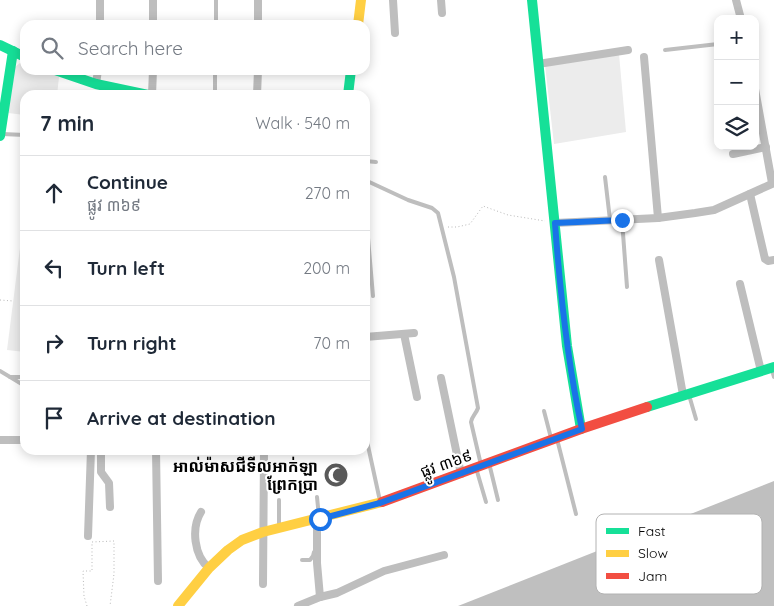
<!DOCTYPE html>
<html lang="en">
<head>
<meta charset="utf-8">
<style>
	:root { --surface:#fff; --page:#f6f6f7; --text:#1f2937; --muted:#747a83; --line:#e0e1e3 }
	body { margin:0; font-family:Quicksand,"Noto Sans Khmer",sans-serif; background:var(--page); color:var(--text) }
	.controls { position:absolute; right:15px; top:15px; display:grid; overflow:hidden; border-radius:10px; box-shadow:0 2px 12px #0003 }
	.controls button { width:45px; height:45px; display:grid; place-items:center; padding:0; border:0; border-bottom:1px solid var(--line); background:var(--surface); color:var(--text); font:25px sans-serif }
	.stop { position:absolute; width:15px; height:15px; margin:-11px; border:4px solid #1a73e8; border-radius:50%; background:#fff }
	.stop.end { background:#1a73e8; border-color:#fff; box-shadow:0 1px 5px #0008 }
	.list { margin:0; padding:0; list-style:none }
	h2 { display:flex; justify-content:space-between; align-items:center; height:65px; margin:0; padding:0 20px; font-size:21px }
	h2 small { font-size:16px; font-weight:400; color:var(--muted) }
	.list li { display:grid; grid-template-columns:32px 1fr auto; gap:15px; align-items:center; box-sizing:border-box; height:75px; padding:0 20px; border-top:1px solid var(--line) }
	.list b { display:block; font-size:19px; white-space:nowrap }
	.list p { margin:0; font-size:16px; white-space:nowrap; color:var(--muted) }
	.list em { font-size:16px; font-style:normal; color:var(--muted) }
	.icon { flex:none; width:28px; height:28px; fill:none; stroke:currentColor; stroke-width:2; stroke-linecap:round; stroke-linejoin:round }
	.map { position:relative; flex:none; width:774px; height:606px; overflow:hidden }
	.search { position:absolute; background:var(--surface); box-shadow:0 2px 12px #0003; left:20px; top:20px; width:350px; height:55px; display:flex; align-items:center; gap:12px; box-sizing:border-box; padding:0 18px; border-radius:15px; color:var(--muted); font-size:19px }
	.panel { position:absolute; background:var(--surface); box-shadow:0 2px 12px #0003; left:20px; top:90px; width:350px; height:365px; border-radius:15px }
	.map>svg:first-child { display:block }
</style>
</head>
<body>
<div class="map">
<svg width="774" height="606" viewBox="0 0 774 606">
	<rect width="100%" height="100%" fill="#fff"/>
	<g fill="#ececec">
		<path d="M619,54L626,132L554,144L545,65Z"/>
		<path d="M20,63H25V70H42L59,77L57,95H25V115L8,113L15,67Z"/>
		<path d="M21,240H25V352L7,350Z"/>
	</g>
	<path fill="#bfbfbf" d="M774,481V606H458Z"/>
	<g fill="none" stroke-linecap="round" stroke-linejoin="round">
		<g stroke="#b9b9b9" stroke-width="1" stroke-dasharray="1 2.5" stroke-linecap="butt">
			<path d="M448,227H457L470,224L483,206L508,215L545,221"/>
			<path d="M0,300L13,301"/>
			<path d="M87,606L84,596L83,571H92V542L114,541V574L110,606"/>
		</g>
		<g stroke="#bebebe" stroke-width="4">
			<path d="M216,25V0"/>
			<path d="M665,50L718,44"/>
			<path d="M215,95V70"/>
			<path d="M2,134L25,135"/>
			<path d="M365,161L376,162"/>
			<path d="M605,177L610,220"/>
			<path d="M365,180L408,200L432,208L438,213L454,277L478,408C476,414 472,416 471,422L481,465"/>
			<path d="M365,203L373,296"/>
			<path d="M622,220L627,287"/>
			<path d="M772,370L774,377"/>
			<path d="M0,371L25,386"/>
			<path d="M10,377H25"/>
			<path d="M689,395L696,419"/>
			<path d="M544,411L551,438"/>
			<path d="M365,432L380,501"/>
			<path d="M557,439L576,514"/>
			<path d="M489,463L498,500"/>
			<path d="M476,468L486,502"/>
			<path d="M317,497L319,517"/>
			<path d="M279,500V526"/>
			<path d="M302,560H310L313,556L314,552"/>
		</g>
		<g stroke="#bebebe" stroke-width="8">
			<path d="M100,0V25"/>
			<path d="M258,0V25"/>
			<path d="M393,0L395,33"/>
			<path d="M441,0L442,13"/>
			<path d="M736,0L741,19"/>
			<path d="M153,25V0"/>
			<path d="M644,57L658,218"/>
			<path d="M538,64L628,50"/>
			<path d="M96,84L98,70"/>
			<path d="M755,89L772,183"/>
			<path d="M152,95L153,70"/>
			<path d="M257,95L258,70"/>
			<path d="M733,154L766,147"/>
			<path d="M750,194L765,259L768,261L774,260"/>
			<path d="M555,223L658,218L695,213L714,210L774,183"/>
			<path d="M659,260L683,395"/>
			<path d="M740,284L761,371"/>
			<path d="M404,334L417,397"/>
			<path d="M365,337L414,333"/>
			<path d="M441,378L461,474"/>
			<path d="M0,440H25"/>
			<path d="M101,450V472L109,483L110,507"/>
			<path d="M156,450L158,581"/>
			<path d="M201,512C191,528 194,556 209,568"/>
			<path d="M317,519V563L320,597"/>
			<path d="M88,536L91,450"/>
			<path d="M263,584L264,450"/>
			<path d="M298,606L320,597L337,593L384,571L444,555"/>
		</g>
		<g stroke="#16e098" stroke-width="10">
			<path d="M532,0L567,346L581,429"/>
			<path d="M0,45L25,57"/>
			<path d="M55,70L96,84L148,95"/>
			<path d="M348,95L351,70"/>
			<path d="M0,136L13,51"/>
			<path d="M647,407L774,367"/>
		</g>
		<g stroke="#ffcf43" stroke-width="10">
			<path d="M358,25L361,0"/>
			<path d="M178,606L209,568L228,550L242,540L263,532L382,502"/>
		</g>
		<path stroke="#f24e42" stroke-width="10" d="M382,502L581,429L647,407"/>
	</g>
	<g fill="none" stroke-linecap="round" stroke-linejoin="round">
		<path stroke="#1a73e8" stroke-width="6" d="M320,519L380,503L582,429C567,361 560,292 555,223L622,220"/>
	</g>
	<defs>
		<symbol id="mosque-disc" viewBox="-11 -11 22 22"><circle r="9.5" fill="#595959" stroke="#fff"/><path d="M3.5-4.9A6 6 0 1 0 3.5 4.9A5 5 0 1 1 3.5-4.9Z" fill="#fff"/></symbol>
	</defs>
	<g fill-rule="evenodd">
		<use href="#mosque-disc" x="322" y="461" width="28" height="28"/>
	</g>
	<g text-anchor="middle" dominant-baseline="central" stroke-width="4" stroke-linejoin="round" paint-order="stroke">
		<g font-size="16" fill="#000" stroke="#fff">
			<text transform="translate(446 463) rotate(-20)">ផ្លូវ ៣៦៩</text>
		</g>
		<g font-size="16" font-weight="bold" fill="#000" stroke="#fff" text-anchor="end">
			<text x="318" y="466">អាល់ម៉ាសជីទីលអាក់ឡា<tspan x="318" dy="18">ព្រែកប្រា</tspan></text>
		</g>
	</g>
	<rect x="596" y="514" width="166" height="80" rx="8" fill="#fff" stroke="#b2b2b2" stroke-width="1"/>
	<rect x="606" y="528" width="23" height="6" fill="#16e098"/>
	<rect x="606" y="550" width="23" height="7" fill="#ffcf43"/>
	<rect x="606" y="573" width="23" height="6" fill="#f24e42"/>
	<g font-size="14" fill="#000">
		<text x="638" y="536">Fast</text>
		<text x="638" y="558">Slow</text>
		<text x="638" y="581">Jam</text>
	</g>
</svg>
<div class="controls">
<button>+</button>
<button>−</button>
<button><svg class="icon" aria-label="layers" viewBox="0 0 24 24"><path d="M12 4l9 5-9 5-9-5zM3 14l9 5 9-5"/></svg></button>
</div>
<div class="stop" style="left:320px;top:519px"></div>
<div class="stop end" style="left:622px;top:220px"></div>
<div class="search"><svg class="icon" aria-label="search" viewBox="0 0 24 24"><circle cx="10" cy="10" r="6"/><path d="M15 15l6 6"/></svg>Search here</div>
<section class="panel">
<h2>7 min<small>Walk · 540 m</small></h2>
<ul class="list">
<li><svg class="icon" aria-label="ahead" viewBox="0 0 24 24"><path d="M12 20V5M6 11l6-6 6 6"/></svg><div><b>Continue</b><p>ផ្លូវ ៣៦៩</p></div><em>270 m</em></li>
<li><svg class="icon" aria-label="left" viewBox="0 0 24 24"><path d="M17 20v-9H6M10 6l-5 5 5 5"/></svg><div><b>Turn left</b></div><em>200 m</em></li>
<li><svg class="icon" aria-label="right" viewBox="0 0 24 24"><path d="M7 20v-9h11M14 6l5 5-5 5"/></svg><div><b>Turn right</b></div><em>70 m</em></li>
<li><svg class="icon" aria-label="arrive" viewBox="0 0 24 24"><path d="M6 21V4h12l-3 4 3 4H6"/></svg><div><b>Arrive at destination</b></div></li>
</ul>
</section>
</div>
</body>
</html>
